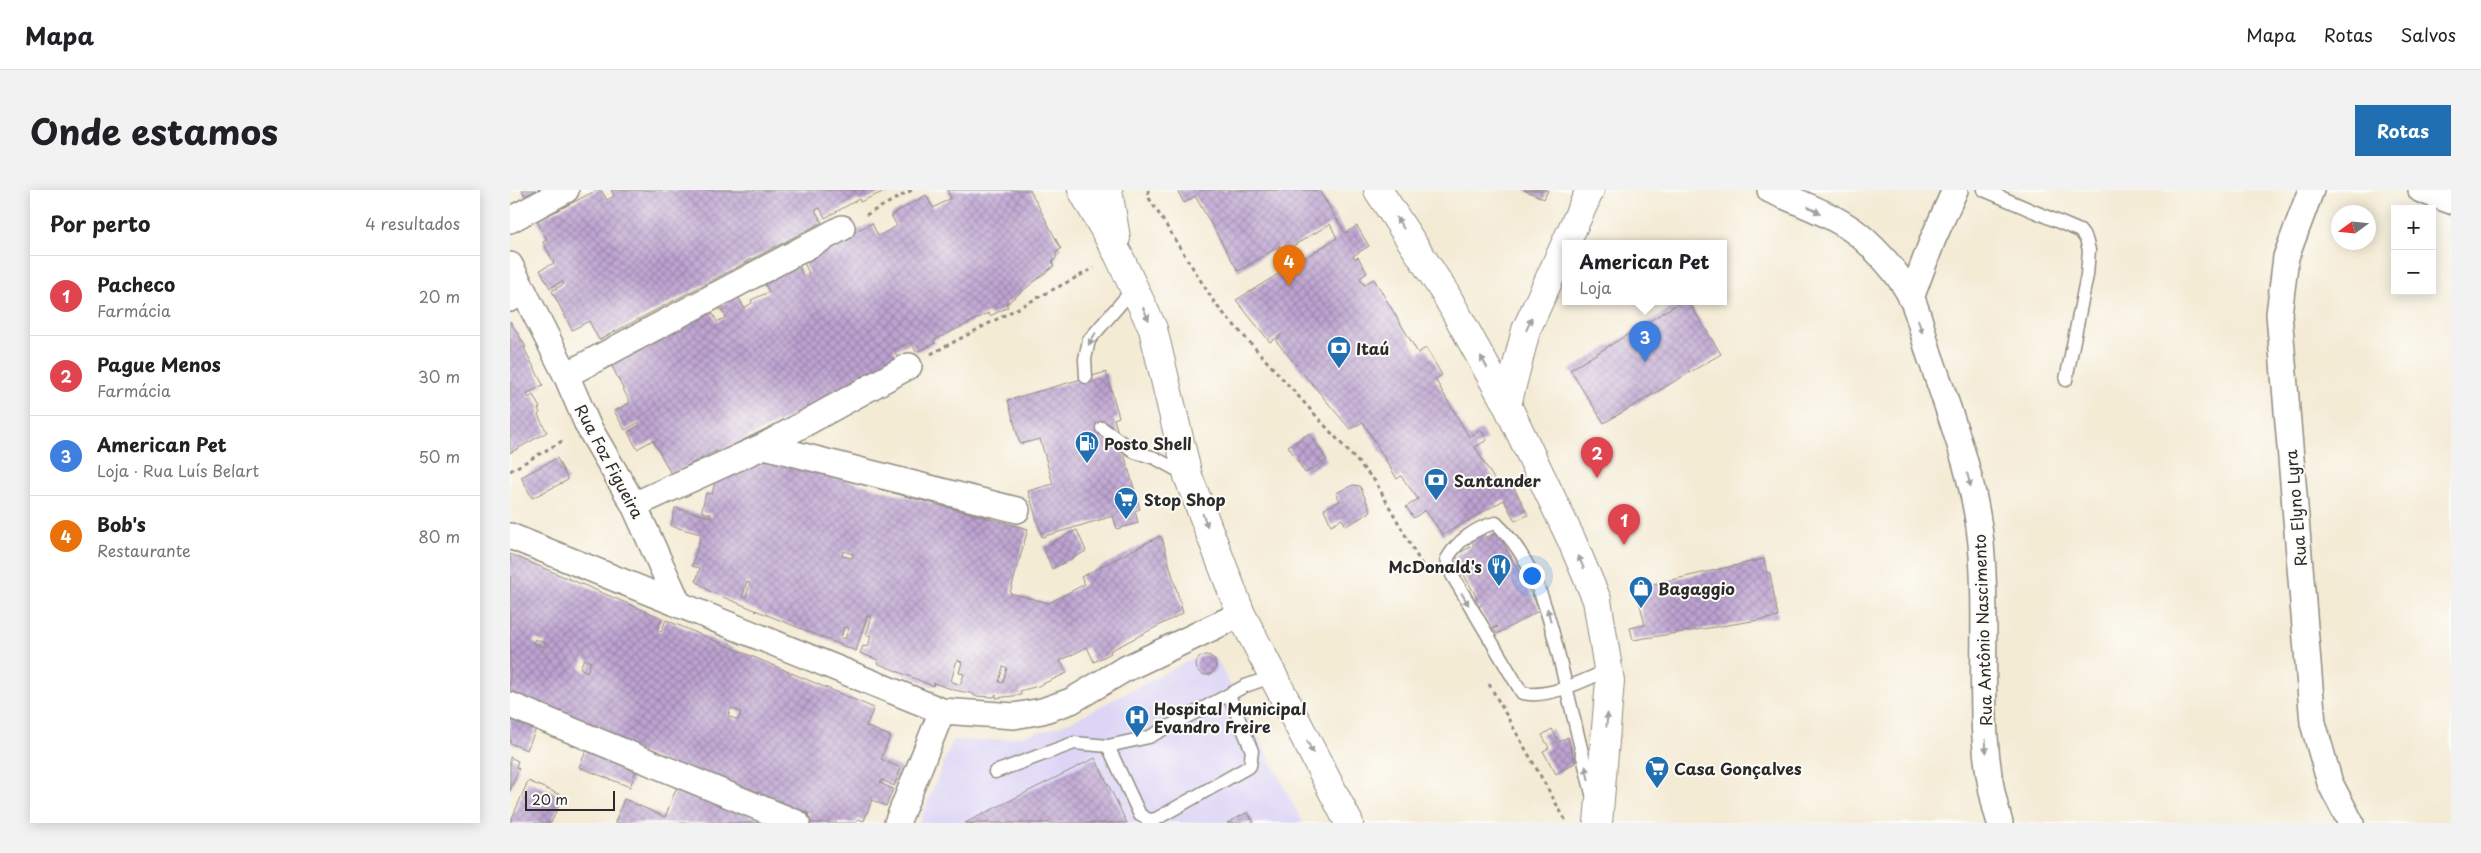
<!DOCTYPE html>
<html lang="pt">
<head>
<meta charset="utf-8">
<style>
	:root { --surface:#fff; --page:#f2f2f2; --text:#202124; --muted:#757577; --line:#e0e0e0; --accent:#1f6fb2 }
	body { margin:0; font-family:"Playpen Sans",sans-serif; background:var(--page); color:var(--text) }
	.controls { position:absolute; right:15px; top:15px; display:grid; overflow:hidden; border-radius:0px; box-shadow:0 2px 12px #0003 }
	.controls button { width:45px; height:45px; display:grid; place-items:center; padding:0; border:0; border-bottom:1px solid var(--line); background:var(--surface); color:var(--text); font:25px sans-serif }
	.compass { position:absolute; left:1821px; top:15px; width:45px; height:45px; border-radius:50%; background:var(--surface); box-shadow:0 2px 12px #0003; rotate:255deg }
	.scale { position:absolute; left:15px; bottom:12px; width:90px; box-sizing:border-box; padding-left:5px; border:2px solid #2b2b2b; border-top:0; font-size:14px; line-height:18px; white-space:nowrap; color:#2b2b2b; -webkit-text-stroke:4px #fdfcf7; paint-order:stroke }
	.you { position:absolute; left:1021px; top:385px; width:18px; height:18px; margin:-12px; border:4px solid #fff; border-radius:50%; background:#1a73e8; box-shadow:0 0 0 8px #1a73e833 }
	.badge { display:grid; place-items:center; width:32px; height:32px; border-radius:50%; background:var(--accent); color:#fff; font-size:16px; font-weight:700 }
	.pin { position:absolute; translate:-50% -41px; filter:drop-shadow(0 1px 2px #0008) }
	.pin::after { content:''; position:absolute; top:26px; width:18px; height:15px; background:inherit; clip-path:polygon(0 0,100% 0,50% 100%) }
	.popup { position:absolute; left:1052px; top:50px; width:165px; height:65px; box-sizing:border-box; display:grid; place-content:center; border-radius:0px; background:var(--surface); filter:drop-shadow(0 1px 4px #0005); font-size:16px; white-space:nowrap; color:var(--muted) }
	.popup b { font-size:19px; color:var(--text) }
	.popup::after { content:''; position:absolute; left:50%; top:100%; margin-left:-10px; border:10px solid transparent; border-top-color:var(--surface) }
	.list { margin:0; padding:0; list-style:none }
	h2 { display:flex; justify-content:space-between; align-items:center; height:65px; margin:0; padding:0 20px; font-size:21px }
	h2 small { font-size:16px; font-weight:400; color:var(--muted) }
	.list li { display:grid; grid-template-columns:32px 1fr auto; gap:15px; align-items:center; box-sizing:border-box; height:80px; padding:0 20px; border-top:1px solid var(--line) }
	.list b { display:block; font-size:19px; white-space:nowrap }
	.list p { margin:0; font-size:16px; white-space:nowrap; color:var(--muted) }
	.list em { font-size:16px; font-style:normal; color:var(--muted) }
	.map { position:relative; flex:none; width:1941px; height:633px; overflow:hidden; border-radius:0px }
	header { display:flex; align-items:center; gap:30px; box-sizing:border-box; height:70px; padding:0 25px; background:var(--surface); border-bottom:1px solid var(--line) }
	header strong { font-size:24px }
	nav { display:flex; gap:28px; margin-inline-start:auto; font-size:18px }
	.intro { display:flex; align-items:center; justify-content:space-between; box-sizing:border-box; height:120px; padding:0 30px }
	h1 { margin:0; font-size:35px }
	.button { padding:12px 22px; border-radius:0px; background:var(--accent); color:#fff; font-size:18px; font-weight:700 }
	main { display:flex; gap:30px; padding:0 30px }
	aside { flex:1; background:var(--surface); border-radius:0px; box-shadow:0 2px 12px #0003 }
	.map>svg:first-child { display:block }
</style>
</head>
<body>
<header>
<strong>Mapa</strong>
<nav><a>Mapa</a><a>Rotas</a><a>Salvos</a></nav>
</header>
<div class="intro"><h1>Onde estamos</h1><a class="button">Rotas</a></div>
<main>
<aside>
<h2>Por perto<small>4 resultados</small></h2>
<ul class="list">
<li><span class="badge" style="background:#e0444e">1</span><div><b>Pacheco</b><p>Farmácia</p></div><em>20 m</em></li>
<li><span class="badge" style="background:#e0444e">2</span><div><b>Pague Menos</b><p>Farmácia</p></div><em>30 m</em></li>
<li><span class="badge" style="background:#3f7fe0">3</span><div><b>American Pet</b><p>Loja · Rua Luís Belart</p></div><em>50 m</em></li>
<li><span class="badge" style="background:#e8710a">4</span><div><b>Bob's</b><p>Restaurante</p></div><em>80 m</em></li>
</ul>
</aside>
<div class="map">
<svg width="1941" height="633" viewBox="0 0 1941 633">
	<defs>
		<pattern id="building-cross-hatch" width="8" height="8" patternUnits="userSpaceOnUse" patternTransform="scale(1.25)"><rect width="8" height="8" fill="#bda3d1"/><path d="M0 0l8 8M0 8l8-8" fill="none" stroke="#9a85aa"/></pattern>
	</defs>
	<rect width="100%" height="100%" fill="#fdfcf7"/>
	<filter id="ink" filterUnits="userSpaceOnUse"><feTurbulence type="fractalNoise" baseFrequency=".02" numOctaves="2"/><feDisplacementMap in="SourceGraphic" scale="10" xChannelSelector="R" yChannelSelector="G"/><feConvolveMatrix kernelMatrix="1 2 1 2 8 2 1 2 1" color-interpolation-filters="sRGB"/></filter>
	<filter id="wash" filterUnits="userSpaceOnUse"><feTurbulence type="fractalNoise" baseFrequency=".0096" numOctaves="4" result="noise"/><feDisplacementMap in="SourceGraphic" scale="20" xChannelSelector="R" yChannelSelector="G"/><feGaussianBlur stdDeviation="1.12" result="paint"/><feColorMatrix in="noise" values="0 0 0 0 0 0 0 0 0 0 0 0 0 0 0 0 0 1.4 0 .05"/><feComposite in="paint" operator="in"/></filter>
	<g filter="url(#wash)">
		<rect width="100%" height="100%" fill="#f4ebd5"/>
		<path fill="#ddd5f6" d="M698,464L708,471L793,633H409L443,550L470,551L498,549L541,539L562,531L690,465Z"/>
		<g id="blocks">
			<g fill="url(#building-cross-hatch)" fill-rule="evenodd">
				<path d="M12,0H26L15,6Z"/>
				<path d="M87,0H91L97,10L104,6L101,0H377L350,12L349,9L315,28L310,18L305,20L312,32L89,150L79,131L62,140L42,101L54,94L52,91L40,98L30,80L44,73L33,52L37,50L27,31Z"/>
				<path d="M437,0H520L551,59L545,63L547,67L542,72L544,76L496,114L498,117L480,126L478,123L459,133L424,150L425,153L406,162L401,152L384,160L389,171L355,188L353,185L350,187L352,191L207,263L206,261L161,284L143,250L127,259L118,242L130,235L129,232L115,240L104,221L120,213L100,172L201,120L207,132L216,127L209,116L228,106L234,118L242,113L241,110L259,102L253,91L288,75L293,86L299,83L293,71L325,52L362,33L368,46L387,36L381,25L416,5L423,18L441,8Z"/>
				<path d="M667,0H809L835,43L847,36L859,56L843,66L845,69L848,67L857,83L850,88L854,95L864,89L908,163L916,158L932,185L925,189L959,247L971,240L977,250L965,257L988,296L1000,290L1018,325L1005,331L994,310L933,345L915,320L904,328L896,317L908,309L891,286L887,289L853,232L840,239L766,151L772,144L760,152L726,110L827,48L820,34L773,62L770,56L728,81L685,6L674,13Z"/>
				<path d="M1014,0H1038L1034,9Z"/>
				<path d="M1172,111H1178L1211,164L1094,233L1060,180Z"/>
				<path d="M0,131L16,157L14,158L33,195L17,204L19,208L23,205L30,218L28,219L30,223L28,225L37,242L0,263Z"/>
				<path d="M596,182L609,227L604,229L630,319L625,321L628,333L607,339L603,326L532,347L518,301L543,294L530,249L510,254L498,210Z"/>
				<path d="M800,243L817,270L795,283L778,256Z"/>
				<path d="M47,268L58,290L22,308L11,287Z"/>
				<path d="M255,269L324,284V287L518,339L500,403L539,413L575,394L571,387L650,346L652,348L673,423L600,461L601,463L584,472L577,457L550,471L557,483L528,496L510,501L511,505L486,508V504L484,507L464,506V504L444,500L424,493L423,496L367,473L368,470L350,463L353,456L358,457L361,446L356,445L362,427L357,426L346,461L218,409L199,401L186,391L190,378L182,376L191,344L161,336L165,318L201,327V324L192,322V319L196,303L202,304L205,292ZM333,361L343,364L342,368L332,366ZM237,392L240,393L236,408L232,406ZM334,437L339,438L335,449L331,448ZM447,470L452,472L449,483L454,484L450,495L441,491ZM493,476L497,478L493,493L489,492Z"/>
				<path d="M843,295L850,296L861,322L836,336L832,329L821,335L814,319L830,311L826,303Z"/>
				<path d="M969,334L976,348L987,342L1030,420L987,444L984,439L988,437L987,436L981,439L969,417L971,415L966,418L962,411L967,408L953,383L949,385L943,375L949,372L946,365L964,355L956,341Z"/>
				<path d="M567,340L576,361L542,379L533,357Z"/>
				<path d="M0,364L152,428L147,440L151,442L156,430L364,518L356,536L380,546L371,569L391,578L384,596L372,590L370,593L383,599L376,616L362,610L354,631L348,629L346,633H301L296,630L299,623L295,622L292,629L0,508ZM25,449L36,453L34,457L23,453ZM74,469L81,472L77,482L70,478ZM221,518L231,522L228,530L218,526Z"/>
				<path d="M1254,369L1257,383H1260L1268,427L1123,450L1120,438L1135,435L1126,398Z"/>
				<circle cx="696" cy="475" r="10"/>
				<path d="M0,524L27,536L17,560L0,553Z"/>
				<path d="M1042,539L1049,552L1058,547L1065,573L1046,584L1033,561L1039,558L1032,545Z"/>
				<path d="M78,557L127,578L120,597L69,577Z"/>
				<path d="M0,567L8,571L6,577L9,578L0,601Z"/>
				<path d="M585,568L617,633H455Z"/>
				<path d="M18,591L53,606L41,633H0Z"/>
				<path d="M168,594L261,633H105L114,609L155,627Z"/>
				<path d="M738,622L744,633H717Z"/>
			</g>
		</g>
	</g>
	<g filter="url(#ink)">
		<use href="#blocks" fill-opacity="0" stroke="#908b80" stroke-width="1"/>
		<g fill="none" stroke-linecap="round" stroke-linejoin="round">
			<defs>
				<g id="lane">
					<path d="M1474,0L1570,41L1576,49L1579,60L1577,85L1556,190"/>
					<path d="M576,187L575,169L579,150L624,98"/>
					<path d="M592,238L625,262L645,268L676,285"/>
					<path d="M598,556L630,625L639,630L646,629L740,576L742,561L719,505"/>
					<path d="M485,582L564,553L598,556L639,547L735,496L764,486"/>
					<path d="M1082,604C1073,567 1064,529 1055,492C1042,436 1029,374 986,333C966,337 947,351 937,369L942,385L1012,503C1039,509 1075,490 1098,480"/>
				</g>
				<g id="street">
					<path d="M1260,0C1291,14 1331,27 1356,51C1373,67 1391,87 1401,107C1411,127 1414,152 1422,172C1444,235 1468,299 1472,366C1479,454 1463,548 1490,633"/>
					<path d="M1801,0L1776,67L1769,124L1803,533L1820,593L1841,633"/>
					<path d="M1911,0L1941,11"/>
					<path d="M0,30L56,0"/>
					<path d="M0,75L14,102L0,109"/>
					<path d="M14,102L56,185L78,236L124,315L169,415"/>
					<path d="M1401,108L1423,49L1445,0"/>
					<path d="M56,185L332,38"/>
					<path d="M254,256L507,320"/>
					<path d="M124,315L254,256L399,176"/>
					<path d="M0,346L432,521L504,526L532,521L561,511L613,480L731,424"/>
					<path d="M0,515L287,633"/>
					<path d="M387,633L432,521"/>
				</g>
				<g id="secondary">
					<path d="M572,0L608,64L643,139L678,286L731,424L839,633"/>
					<path d="M598,0L606,48"/>
					<path d="M868,0L935,103L997,215L1061,349L1087,410L1100,491L1088,633"/>
					<path d="M997,215L1016,140L1080,0"/>
				</g>
			</defs>
			<use href="#lane" stroke="#908b80" stroke-width="15"/>
			<use href="#street" stroke="#908b80" stroke-width="28"/>
			<use href="#secondary" stroke="#908b80" stroke-width="30"/>
			<g stroke="#908b80" stroke-width="3" stroke-dasharray="4 4" stroke-linecap="butt">
				<path d="M638,0L639,8L706,115L865,291L917,384"/>
				<path d="M356,25L402,0"/>
				<path d="M421,164L584,78"/>
				<path d="M0,281L54,250"/>
				<path d="M979,494L1057,633"/>
			</g>
			<use href="#lane" stroke="#fff" stroke-width="12"/>
			<use href="#street" stroke="#fff" stroke-width="25"/>
			<use href="#secondary" stroke="#fff" stroke-width="28"/>
		</g>
		<defs><path id="oneway-solid" d="M-6-.8H1V-3.2L6.5 0L1 3.2V.8H-6Z" transform="scale(1.25)"/></defs>
		<g fill="#a0a0a0">
			<use href="#oneway-solid" transform="translate(1304 20) rotate(27)"/>
			<use href="#oneway-solid" transform="translate(890 33) rotate(-123)"/>
			<use href="#oneway-solid" transform="translate(636 124) rotate(65)"/>
			<use href="#oneway-solid" transform="translate(1019 134) rotate(-67)"/>
			<use href="#oneway-solid" transform="translate(1410 136) rotate(72)"/>
			<use href="#oneway-solid" transform="translate(582 149) rotate(121)"/>
			<use href="#oneway-solid" transform="translate(974 172) rotate(-119)"/>
			<use href="#oneway-solid" transform="translate(1459 290) rotate(75)"/>
			<use href="#oneway-solid" transform="translate(695 330) rotate(69)"/>
			<use href="#oneway-solid" transform="translate(1071 372) rotate(-113)"/>
			<use href="#oneway-solid" transform="translate(955 409) rotate(59)"/>
			<use href="#oneway-solid" transform="translate(1039 425) rotate(-105)"/>
			<use href="#oneway-solid" transform="translate(1097 530) rotate(-85)"/>
			<use href="#oneway-solid" transform="translate(1476 556) rotate(87)"/>
			<use href="#oneway-solid" transform="translate(800 557) rotate(63)"/>
			<use href="#oneway-solid" transform="translate(1077 583) rotate(-103)"/>
		</g>
	</g>
	<defs>
		<symbol id="bank-pin" viewBox="-11 -11 22 30"><path d="M0 17L-7.5 6A9.5 9.5 0 1 1 7.5 6Z" fill="#1f6fb2" stroke="#fdfcf7"/><path d="M-6-4H6V4H-6ZM0-2.3a2.3 2.3 0 1 0 0 4.6a2.3 2.3 0 1 0 0-4.6Z" fill="#fff"/></symbol>
		<symbol id="fuel-pin" viewBox="-11 -11 22 30"><path d="M0 17L-7.5 6A9.5 9.5 0 1 1 7.5 6Z" fill="#1f6fb2" stroke="#fdfcf7"/><path d="M-5.5-6h7V0h2V4h1.3V-2.5L3-4.5l.8-.8L6-3V5H2.5V1h-1V6h-7ZM-4.2-4.7v3.2H.2V-4.7Z" fill="#fff"/></symbol>
		<symbol id="supermarket-pin" viewBox="-11 -11 22 30"><path d="M0 17L-7.5 6A9.5 9.5 0 1 1 7.5 6Z" fill="#1f6fb2" stroke="#fdfcf7"/><path d="M-6-5.5h2.5l.6 2H6L4.5 2H-2.5L-4.4-4H-6ZM-1.5 3.2a1.3 1.3 0 1 0 .1 0ZM3 3.2a1.3 1.3 0 1 0 .1 0Z" fill="#fff"/></symbol>
		<symbol id="restaurant-pin" viewBox="-11 -11 22 30"><path d="M0 17L-7.5 6A9.5 9.5 0 1 1 7.5 6Z" fill="#1f6fb2" stroke="#fdfcf7"/><path d="M-5-6h1v4h1v-4h1v4h1v-4h1v5L-1.5 .5V6h-2V.5L-5-1ZM5-6V6H3V1.5H1.5Q1.5-4 5-6Z" fill="#fff"/></symbol>
		<symbol id="shop-pin" viewBox="-11 -11 22 30"><path d="M0 17L-7.5 6A9.5 9.5 0 1 1 7.5 6Z" fill="#1f6fb2" stroke="#fdfcf7"/><path d="M-5-2.5h2.3a2.7 3.5 0 0 1 5.4 0H5L5.5 6h-11ZM-1.5-2.5h3a1.5 2.3 0 0 0-3 0Z" fill="#fff"/></symbol>
		<symbol id="hospital-pin" viewBox="-11 -11 22 30"><path d="M0 17L-7.5 6A9.5 9.5 0 1 1 7.5 6Z" fill="#1f6fb2" stroke="#fdfcf7"/><path d="M-5-5h3v3.5h4V-5h3V5h-3V1.5h-4V5h-3Z" fill="#fff"/></symbol>
	</defs>
	<g fill-rule="evenodd">
		<use href="#bank-pin" x="815" y="144" width="28" height="38"/>
		<use href="#fuel-pin" x="563" y="239" width="28" height="38"/>
		<use href="#bank-pin" x="912" y="276" width="28" height="38"/>
		<use href="#supermarket-pin" x="602" y="295" width="28" height="38"/>
		<use href="#restaurant-pin" x="975" y="362" width="28" height="38"/>
		<use href="#shop-pin" x="1117" y="384" width="28" height="38"/>
		<use href="#hospital-pin" x="613" y="513" width="28" height="38"/>
		<use href="#supermarket-pin" x="1133" y="564" width="28" height="38"/>
	</g>
	<g text-anchor="middle" dominant-baseline="central" stroke-width="4" stroke-linejoin="round" paint-order="stroke">
		<g font-size="16" font-weight="bold" fill="#2b2b2b" stroke="#fdfcf7" text-anchor="start">
			<text x="846" y="158">Itaú</text>
			<text x="594" y="253">Posto Shell</text>
			<text x="944" y="290">Santander</text>
			<text x="634" y="309">Stop Shop</text>
			<text x="972" y="376" text-anchor="end">McDonald's</text>
			<text x="1148" y="398">Bagaggio</text>
			<text x="644" y="518">Hospital Municipal<tspan x="644" dy="18">Evandro Freire</tspan></text>
			<text x="1164" y="578">Casa Gonçalves</text>
		</g>
		<g font-size="16" fill="#2b2b2b" stroke="#fdfcf7">
			<text transform="translate(100 271) rotate(62)">Rua Foz Figueira</text>
			<text transform="translate(1785 318) rotate(-95)">Rua Elyno Lyra</text>
			<text transform="translate(1472 440) rotate(-92)">Rua Antônio Nascimento</text>
		</g>
	</g>
</svg>
<div class="controls">
<button>+</button>
<button>−</button>
</div>
<svg class="compass" viewBox="-18 -18 36 36"><path d="M0-13l5 13h-10z" fill="#e53935"/><path d="M0 13l5-13h-10z" fill="#757577"/></svg>
<div class="scale">20 m</div>
<div class="you"></div>
<div class="pin badge" style="left:1114px;top:355px;background:#e0444e">1</div>
<div class="pin badge" style="left:1087px;top:288px;background:#e0444e">2</div>
<div class="pin badge" style="left:1135px;top:172px;background:#3f7fe0">3</div>
<div class="popup"><b>American Pet</b>Loja</div>
<div class="pin badge" style="left:779px;top:96px;background:#e8710a">4</div>
</div>
</main>
</body>
</html>
